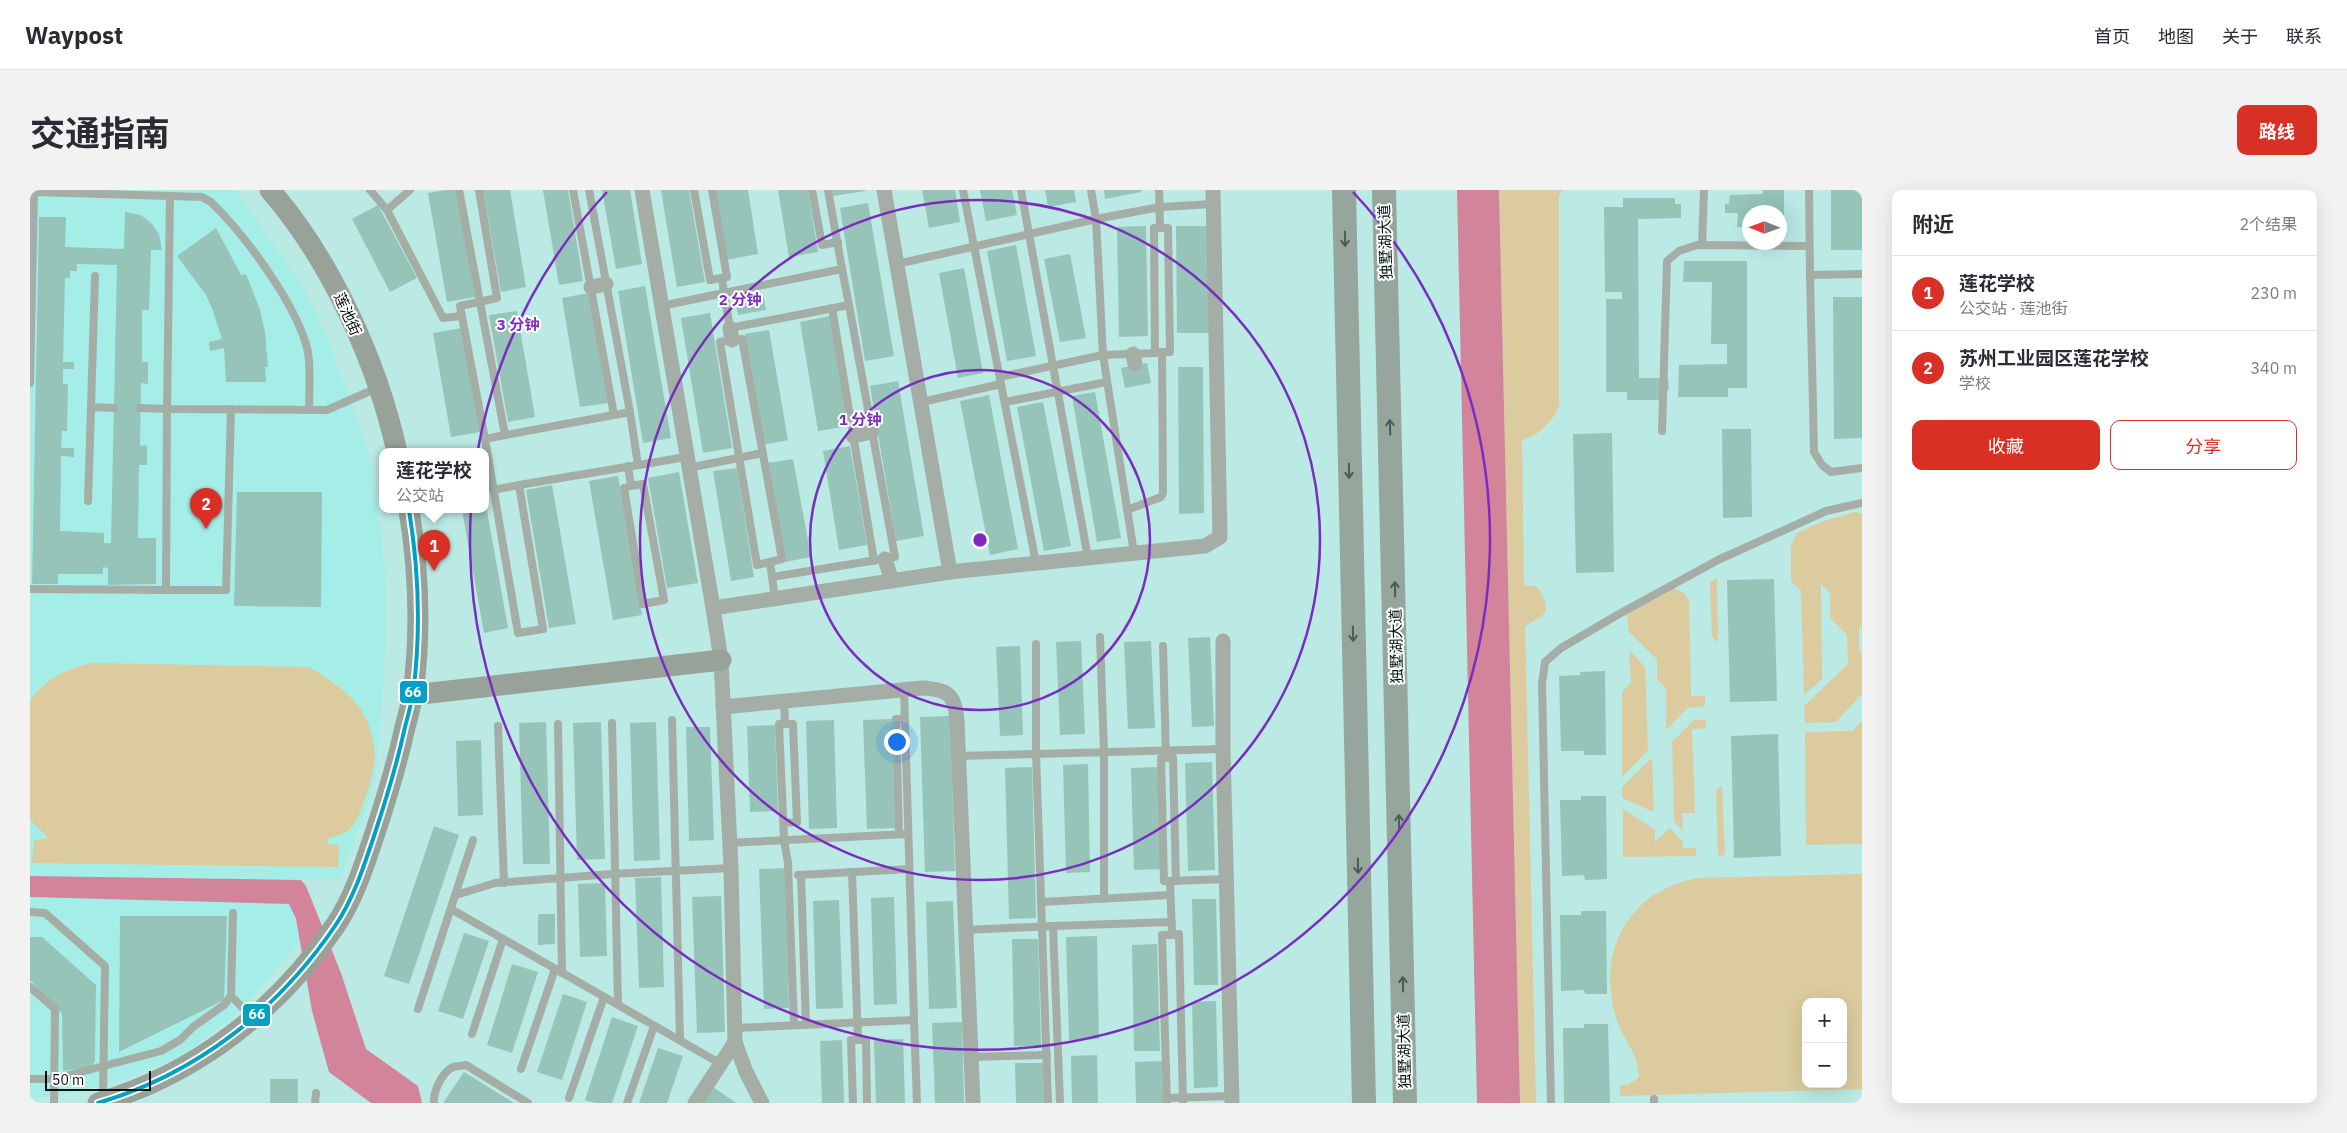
<!DOCTYPE html>
<html lang="zh">
<head>
<meta charset="utf-8">
<style>
	:root { --surface:#fff; --page:#f2f2f3; --text:#2b2b33; --muted:#7c7c81; --line:#e1e1e2; --accent:#d93025 }
	body { margin:0; font-family:"IBM Plex Sans","Noto Sans SC",sans-serif; background:var(--page); color:var(--text) }
	.controls { position:absolute; right:15px; bottom:15px; display:grid; overflow:hidden; border-radius:10px; box-shadow:0 5px 20px #0002 }
	.controls button { width:45px; height:45px; display:grid; place-items:center; padding:0; border:0; border-bottom:1px solid var(--line); background:var(--surface); color:var(--text); font:25px sans-serif }
	.compass { position:absolute; left:1712px; top:15px; width:45px; height:45px; border-radius:50%; background:var(--surface); box-shadow:0 5px 20px #0002; rotate:271deg }
	.scale { position:absolute; left:15px; bottom:12px; width:106px; box-sizing:border-box; padding-left:5px; border:2px solid #00100f; border-top:0; font-size:14px; line-height:18px; white-space:nowrap; color:#00100f; -webkit-text-stroke:4px #fff; paint-order:stroke }
	.you { position:absolute; left:866px; top:551px; width:18px; height:18px; margin:-12px; border:4px solid #fff; border-radius:50%; background:#1a73e8; box-shadow:0 0 0 8px #1a73e833 }
	.badge { display:grid; place-items:center; width:32px; height:32px; border-radius:50%; background:var(--accent); color:#fff; font-size:16px; font-weight:700 }
	.pin { position:absolute; translate:-50% -41px; filter:drop-shadow(0 1px 2px #0008) }
	.pin::after { content:''; position:absolute; top:26px; width:18px; height:15px; background:inherit; clip-path:polygon(0 0,100% 0,50% 100%) }
	.popup { position:absolute; left:349px; top:258px; width:110px; height:65px; box-sizing:border-box; display:grid; place-content:center; border-radius:10px; background:var(--surface); filter:drop-shadow(0 1px 4px #0005); font-size:16px; white-space:nowrap; color:var(--muted) }
	.popup b { font-size:19px; color:var(--text) }
	.popup::after { content:''; position:absolute; left:50%; top:100%; margin-left:-10px; border:10px solid transparent; border-top-color:var(--surface) }
	.list { margin:0; padding:0; list-style:none }
	h2 { display:flex; justify-content:space-between; align-items:center; height:65px; margin:0; padding:0 20px; font-size:21px }
	h2 small { font-size:16px; font-weight:400; color:var(--muted) }
	.list li { display:grid; grid-template-columns:32px 1fr auto; gap:15px; align-items:center; box-sizing:border-box; height:75px; padding:0 20px; border-top:1px solid var(--line) }
	.list b { display:block; font-size:19px; white-space:nowrap }
	.list p { margin:0; font-size:16px; white-space:nowrap; color:var(--muted) }
	.list em { font-size:16px; font-style:normal; color:var(--muted) }
	.actions { display:flex; gap:10px; padding:15px 20px }
	.actions a { flex:1; padding:11px 0; border:1px solid var(--accent); border-radius:10px; text-align:center; font-size:18px; color:var(--accent) }
	.actions .main { background:var(--accent); color:#fff }
	.map { position:relative; flex:none; width:1832px; height:913px; overflow:hidden; border-radius:10px }
	header { display:flex; align-items:center; gap:30px; box-sizing:border-box; height:70px; padding:0 25px; background:var(--surface); border-bottom:1px solid var(--line) }
	header strong { font-size:24px }
	nav { display:flex; gap:28px; margin-inline-start:auto; font-size:18px }
	.intro { display:flex; align-items:center; justify-content:space-between; box-sizing:border-box; height:120px; padding:0 30px }
	h1 { margin:0; font-size:35px }
	.button { padding:12px 22px; border-radius:10px; background:var(--accent); color:#fff; font-size:18px; font-weight:700 }
	main { display:flex; gap:30px; padding:0 30px }
	aside { flex:1; background:var(--surface); border-radius:10px; box-shadow:0 5px 20px #0002 }
	.map>svg:first-child { display:block }
</style>
</head>
<body>
<header>
<strong>Waypost</strong>
<nav><a>首页</a><a>地图</a><a>关于</a><a>联系</a></nav>
</header>
<div class="intro"><h1>交通指南</h1><a class="button">路线</a></div>
<main>
<div class="map">
<svg width="1832" height="913" viewBox="0 0 1832 913">
	<rect width="100%" height="100%" fill="#bbe9e4"/>
	<g fill="#a5eee7">
		<path d="M0,0H204L219,18L274,99L296,144L337,258L348,318L356,389V455L347,577L339,611L310,690L0,686Z"/>
		<path d="M0,707L254,712L259,714L263,720L270,752L211,820L179,846L150,866L91,890L56,900L0,909Z"/>
	</g>
	<g fill="#dbcb9f" fill-rule="evenodd">
		<path d="M1469,0H1532L1529,7V216C1524,230 1507,247 1492,250L1494,395L1508,397L1515,411L1516,421L1511,427L1495,436L1506,913H1490Z"/>
		<path d="M1825,322L1832,324V438L1829,436V461L1832,464V504L1806,532L1775,533L1774,516L1818,474L1817,445L1800,428V403L1791,394L1792,489L1774,505L1771,401L1761,391V356L1767,343L1791,332Z"/>
		<path d="M1687,388V393L1688,453L1682,446L1680,392Z"/>
		<path d="M1643,398L1654,403L1659,411L1661,506H1675V516L1658,518L1636,540V498L1627,489V469L1599,442L1597,423Z"/>
		<path d="M1599,460L1615,477L1618,560L1592,587V502L1601,492Z"/>
		<path d="M62,473L279,477C300,490 327,506 337,531C341,540 344,555 345,564C345,580 332,626 322,637C315,644 307,646 298,648V654L309,655L308,677L2,673L4,650L18,648L0,630V511C14,489 37,479 62,473Z"/>
		<path d="M1664,530H1676V538L1662,539L1665,623H1652L1653,641L1644,631L1642,552Z"/>
		<path d="M1832,531V654L1776,655L1775,542L1822,541Z"/>
		<path d="M1622,568L1624,622L1592,608V597Z"/>
		<path d="M1692,595L1695,665L1688,666L1686,600Z"/>
		<path d="M1593,619L1625,640V652L1640,638L1653,652V658H1666V666L1593,667Z"/>
		<path d="M1832,684V899L1590,906V895H1598L1609,887C1607,859 1595,854 1587,831C1565,764 1597,701 1667,688ZM1776,812H1813V894H1776Z"/>
	</g>
	<g fill="#d1849a">
		<path d="M1427,0H1469L1490,913H1447Z"/>
		<path d="M0,686L271,690L276,696L311,783L336,859L388,896L392,913H341L299,882L282,821L266,729L259,714L0,707Z"/>
	</g>
	<g fill="#96c4b9" fill-rule="evenodd">
		<path d="M416,0H426L445,107L417,112L398,3Z"/>
		<path d="M453,0H480L496,97L471,102Z"/>
		<path d="M513,0H538L553,91L529,95Z"/>
		<path d="M572,0H600L612,74L586,79Z"/>
		<path d="M631,0H659L675,92L647,97Z"/>
		<path d="M684,0H718L728,64L696,70Z"/>
		<path d="M748,0H778L788,62L759,67Z"/>
		<path d="M802,0H835V1L803,6Z"/>
		<path d="M892,0H925L930,32L899,38Z"/>
		<path d="M950,0H982L987,25L956,31Z"/>
		<path d="M1015,0H1044L1046,12L1018,17Z"/>
		<path d="M1074,0H1111V2L1075,9Z"/>
		<path d="M1733,0H1754V38H1750V22H1720V38L1707,37L1708,23H1695V14H1699L1700,5L1733,4Z"/>
		<rect x="1801" y="0" width="31" height="60"/>
		<path d="M1593,8H1645V14H1651V28L1608,29L1609,188H1638L1639,200L1632,201V210H1597V202H1576V109H1592V102H1575L1574,17H1593Z"/>
		<path d="M838,13L864,166L835,171L810,18Z"/>
		<path d="M348,15L387,88L360,102L322,29Z"/>
		<path d="M95,22L111,25L122,34L129,44L132,60H121L119,120H112V172H118V194L111,193L110,256L117,255V275H109L108,348H126V394L78,395V378L73,377V384H28V394H2L9,27H36L35,57L94,59ZM47,74L87,75L81,353H74V343L30,341L31,266L44,267V258H31L32,241H37L38,194H33V179H44V172H33L35,88H40V81H47Z"/>
		<path d="M1116,36L1118,146L1089,147L1087,37Z"/>
		<path d="M1146,36H1178L1179,143H1147Z"/>
		<path d="M186,38L211,85L216,84L230,120L235,142L238,177H235L236,192H196L194,158L180,161L179,152L192,149L183,121L176,105L147,66Z"/>
		<path d="M986,55L1006,166L977,171L957,61Z"/>
		<path d="M1040,64L1056,148L1030,152L1014,69Z"/>
		<path d="M1654,71H1717V198H1698V207H1648L1649,175L1697,174V154H1681L1682,92H1653Z"/>
		<path d="M934,78L953,183L928,188L909,83Z"/>
		<path d="M615,96L641,248L613,253L588,101Z"/>
		<path d="M559,103L578,213L550,217L532,108Z"/>
		<path d="M733,104L736,120L708,125L705,108Z"/>
		<path d="M1803,107H1832V248L1804,249Z"/>
		<path d="M487,121L505,227L478,232L459,125Z"/>
		<path d="M680,123L702,258L673,263L651,128Z"/>
		<path d="M800,126L819,236L788,241L770,132Z"/>
		<path d="M432,138L450,242L421,247L403,143Z"/>
		<path d="M739,140L758,250L733,255L715,144Z"/>
		<path d="M1117,173L1121,193L1095,198L1091,178Z"/>
		<path d="M1148,177H1173L1174,323L1149,324Z"/>
		<path d="M868,191L894,346L866,351L840,196Z"/>
		<path d="M1065,202L1091,348L1067,352L1042,206Z"/>
		<path d="M959,205L988,359L960,365L930,211Z"/>
		<path d="M1013,212L1041,356L1014,361L987,217Z"/>
		<path d="M1692,239H1721L1722,327L1693,328Z"/>
		<path d="M1582,243L1584,382L1546,383L1543,244Z"/>
		<path d="M820,256L837,355L809,360L793,261Z"/>
		<path d="M763,269L781,367L755,372L738,273Z"/>
		<path d="M707,278L724,387L701,391L683,281Z"/>
		<path d="M649,282L668,393L637,398L618,288Z"/>
		<path d="M588,286L612,425L583,430L559,291Z"/>
		<path d="M522,295L546,434L519,438L496,300Z"/>
		<path d="M207,302H292L291,417L204,416Z"/>
		<path d="M455,310L478,438L454,443L432,320H455Z"/>
		<path d="M1744,389L1747,511L1700,512L1697,390Z"/>
		<path d="M1180,447L1184,536L1162,537L1158,448Z"/>
		<path d="M1051,451L1055,544L1030,545L1026,452Z"/>
		<path d="M1121,451L1125,538L1098,539L1094,452Z"/>
		<path d="M990,456L993,545L970,546L966,457Z"/>
		<path d="M1575,481L1576,565H1554V561H1531L1529,486L1550,485V482Z"/>
		<path d="M920,526L925,681L895,682L890,527Z"/>
		<path d="M862,529L865,638L837,639L833,530Z"/>
		<path d="M804,530L807,638L779,639L776,531Z"/>
		<path d="M516,532L520,674H493L489,533Z"/>
		<path d="M571,532L575,669L547,670L543,533Z"/>
		<path d="M626,532L630,670L604,671L600,533Z"/>
		<path d="M745,535L748,621L720,622L717,536Z"/>
		<path d="M656,537H680L684,650L659,651Z"/>
		<path d="M1748,544L1751,666L1704,668L1701,546Z"/>
		<path d="M451,550L453,625L428,626L426,551Z"/>
		<path d="M1182,572L1185,680L1158,681L1155,573Z"/>
		<path d="M1058,574L1060,682L1036,683L1033,575Z"/>
		<path d="M1002,577L1006,728L979,729L975,578Z"/>
		<path d="M1129,577L1132,679L1104,680L1101,578Z"/>
		<path d="M1551,606H1576L1577,689L1555,690L1554,685L1532,686L1530,610H1551Z"/>
		<path d="M404,636L429,645L379,794L354,786Z"/>
		<path d="M755,678L759,818L734,819L729,679Z"/>
		<path d="M631,687L634,797L609,798L605,688Z"/>
		<path d="M575,693L577,766L550,767L548,694Z"/>
		<path d="M691,706L695,842L667,843L662,707Z"/>
		<path d="M864,707L867,814L844,815L841,708Z"/>
		<path d="M1162,709H1186L1188,795H1164Z"/>
		<path d="M809,710L813,818L786,819L783,711Z"/>
		<path d="M923,711L927,818L899,819L896,712Z"/>
		<path d="M1551,721H1576L1577,804H1555L1554,800L1531,801L1530,725H1551Z"/>
		<path d="M508,724H525V754L508,755Z"/>
		<path d="M90,726H197L194,810L89,862Z"/>
		<path d="M434,743L459,751L433,829L408,821Z"/>
		<path d="M1067,746L1069,849L1039,850L1036,747Z"/>
		<path d="M0,747H12L66,795L65,871L61,877L33,881L32,824L0,790Z"/>
		<path d="M982,749H1008L1011,856H984Z"/>
		<path d="M1127,754L1130,861H1104L1102,755Z"/>
		<path d="M482,774L508,782L482,863L457,855Z"/>
		<path d="M533,804L557,812L532,890L507,882Z"/>
		<path d="M1186,811L1188,897L1164,898L1162,812Z"/>
		<path d="M582,827L608,836L582,913H565L555,910Z"/>
		<path d="M932,832L934,913H905L902,833Z"/>
		<path d="M1554,834H1578L1580,913H1534L1533,838H1554Z"/>
		<path d="M873,849L875,913H846L844,850Z"/>
		<path d="M812,850L814,913H792L790,851Z"/>
		<path d="M628,858L653,866L637,913H609Z"/>
		<path d="M1067,865L1068,913H1042L1041,866Z"/>
		<path d="M1132,871L1133,913H1106L1105,872Z"/>
		<path d="M985,873H1013L1014,913H986Z"/>
		<path d="M434,882L484,913H413Z"/>
		<rect x="240" y="889" width="28" height="24"/>
		<path d="M683,897L706,913H673Z"/>
	</g>
	<g fill="none" stroke-linecap="round" stroke-linejoin="round">
		<g stroke="#a4aea6" stroke-width="8">
			<path d="M340,0L357,20L413,128L431,126"/>
			<path d="M429,0L475,245L455,249L430,116L467,108L449,0"/>
			<path d="M543,0L584,225L600,222L559,0"/>
			<path d="M664,0L680,90L692,88L694,103L812,79L819,115"/>
			<path d="M682,0L697,87L692,88"/>
			<path d="M782,0L792,55L808,52"/>
			<path d="M798,0L812,79"/>
			<path d="M933,0L1006,373"/>
			<path d="M991,0L1058,368"/>
			<path d="M1061,0L1066,29L1073,165L1104,363"/>
			<path d="M1779,0L1780,85L1832,84"/>
			<path d="M140,6L172,7L181,12C215,45 268,116 278,162C281,181 279,201 279,220"/>
			<path d="M357,20L380,0"/>
			<path d="M1130,38H1124L1125,163L1130,162"/>
			<path d="M1672,55L1674,0"/>
			<path d="M867,74L1066,29L1130,17L1183,14"/>
			<path d="M1780,85L1784,262L1792,275L1801,282L1832,278"/>
			<path d="M631,116L694,103L700,138L819,115L865,367L742,387L745,409"/>
			<path d="M802,118L844,371"/>
			<path d="M970,187L1073,165L1125,163"/>
			<path d="M0,193L4,2L140,6L137,219L297,220L347,198"/>
			<path d="M892,212L971,194"/>
			<path d="M975,212L1077,192"/>
			<path d="M61,217L65,86"/>
			<path d="M600,222L608,275"/>
			<path d="M1632,241L1637,71L1649,61L1667,55L1779,56"/>
			<path d="M475,245L584,225"/>
			<path d="M455,249L488,443L513,439L489,295L463,300"/>
			<path d="M598,276L601,296L594,298L613,414L634,410L613,294L601,296"/>
			<path d="M658,278L733,263"/>
			<path d="M489,295L656,267"/>
			<path d="M58,311L61,217L84,218"/>
			<path d="M1097,320L1131,307L1133,303L1132,162H1140L1138,38H1130L1129,0"/>
			<path d="M740,372L752,369L712,149L690,152L727,375L740,372L742,387"/>
			<path d="M0,399L136,400L137,219L110,218"/>
			<path d="M136,400H196L201,219"/>
			<path d="M1070,447L1074,562V709"/>
			<path d="M1006,454V564L1018,913"/>
			<path d="M1133,456L1136,568H1131L1134,691H1140L1142,745H1132L1137,913"/>
			<path d="M874,500L884,830"/>
			<path d="M754,511L755,534"/>
			<path d="M642,530L650,850"/>
			<path d="M582,533L588,815"/>
			<path d="M528,534L532,783"/>
			<path d="M468,536L474,693"/>
			<path d="M928,566L1193,559"/>
			<path d="M1136,568H1143L1146,691"/>
			<path d="M754,633L767,632L763,534H749L754,650L758,673L764,835"/>
			<path d="M869,644L866,529H875"/>
			<path d="M699,653L878,644"/>
			<path d="M822,682L828,850"/>
			<path d="M768,685L879,679"/>
			<path d="M771,685L776,835"/>
			<path d="M1142,691L1197,689"/>
			<path d="M426,705L465,693L582,684L701,678"/>
			<path d="M1011,712L1140,705"/>
			<path d="M421,719L691,874"/>
			<path d="M0,722L15,723L75,776L73,908"/>
			<path d="M1023,736L1142,732"/>
			<path d="M935,740L1023,736L1030,913"/>
			<path d="M1142,745L1149,744L1153,913"/>
			<path d="M0,797L25,819L24,913"/>
			<path d="M201,806L221,826"/>
			<path d="M388,819L443,650"/>
			<path d="M705,838L884,830L887,913"/>
			<path d="M442,844L473,749"/>
			<path d="M940,867L1017,865"/>
			<path d="M491,879L525,779"/>
			<path d="M0,889H24L131,861L150,850L163,837L194,815L201,806L203,723"/>
			<path d="M539,908L574,807"/>
			<path d="M1137,908L1202,906"/>
			<path d="M1624,909V913"/>
			<path d="M285,913L286,903"/>
			<path d="M404,913C403,902 412,882 423,877C426,876 432,876 436,875L498,913"/>
			<path d="M597,913L624,836"/>
			<path d="M823,913L821,850H836L837,913"/>
			<path d="M1521,913L1512,494L1515,472L1531,458L1589,424L1688,370L1796,321L1832,313"/>
		</g>
		<g stroke="#a4aea6" stroke-width="15">
			<path d="M612,0L683,418"/>
			<path d="M561,97L576,94"/>
			<path d="M700,138L702,150"/>
			<path d="M1103,164L1105,174"/>
			<path d="M823,246L842,242"/>
			<path d="M855,369L862,391"/>
			<path d="M920,382L1175,356L1190,347L1183,0"/>
			<path d="M1193,451V559L1202,913"/>
			<path d="M693,517L892,498C918,499 925,505 927,530L943,913"/>
			<path d="M705,852L701,678L691,470L683,418L920,382L854,0"/>
			<path d="M665,913L705,852L716,882L732,913"/>
		</g>
		<g stroke="#98a299" stroke-width="21">
			<path d="M240,0C301,70 347,172 367,262"/>
			<path d="M383,505L691,470"/>
			<path d="M68,913C166,884 248,820 305,736C323,710 334,676 344,646C356,610 367,574 375,537C378,526 381,515 383,504C391,443 389,381 379,320"/>
		</g>
		<g stroke="#96a69d" stroke-width="24">
			<path d="M1314,0L1334,913"/>
			<path d="M1354,0L1375,913"/>
		</g>
		<defs>
			<path id="bus-1" d="M68,913C166,884 248,820 305,736C323,710 334,676 344,646C356,610 367,574 375,537C378,526 381,515 383,504C391,443 389,381 379,320"/>
		</defs>
		<use href="#bus-1" stroke="#fff" stroke-width="8"/>
		<use href="#bus-1" stroke="#00a1c4" stroke-width="4"/>
	</g>
	<defs><path id="oneway-shaft" d="M-6 0H5M1.5-3L5.5 0L1.5 3" fill="none" stroke-width="1.6" stroke-linecap="round" stroke-linejoin="round" transform="scale(1.25)"/></defs>
	<g stroke="#4b5b56">
		<use href="#oneway-shaft" transform="translate(1315 49) rotate(89)"/>
		<use href="#oneway-shaft" transform="translate(1360 237) rotate(-92)"/>
		<use href="#oneway-shaft" transform="translate(1319 281) rotate(89)"/>
		<use href="#oneway-shaft" transform="translate(1365 399) rotate(-91)"/>
		<use href="#oneway-shaft" transform="translate(1323 444) rotate(89)"/>
		<use href="#oneway-shaft" transform="translate(1369 632) rotate(-91)"/>
		<use href="#oneway-shaft" transform="translate(1328 676) rotate(89)"/>
		<use href="#oneway-shaft" transform="translate(1373 794) rotate(-91)"/>
	</g>
	<g fill="none" stroke="#7b2cbf" stroke-width="2.5">
		<circle cx="950" cy="350" r="170"/>
		<circle cx="950" cy="350" r="340"/>
		<path d="M1323 2A510 510 0 1 1 577 2"/>
	</g>
	<g text-anchor="middle" dominant-baseline="central" stroke-width="4" stroke-linejoin="round" paint-order="stroke">
		<g font-size="15" fill="#00100f" stroke="#fff">
			<text transform="translate(1355 52) rotate(-92)">独墅湖大道</text>
			<text transform="translate(318 124) rotate(66)">莲池街</text>
			<text transform="translate(1366 456) rotate(-91)">独墅湖大道</text>
			<text transform="translate(1374 861) rotate(-91)">独墅湖大道</text>
		</g>
	</g>
	<circle cx="950" cy="350" r="8" fill="#7b2cbf" stroke="#fff" stroke-width="2.5"/>
	<g font-size="15" text-anchor="middle" font-weight="bold" fill="#7b2cbf" stroke="#fff" stroke-width="4" stroke-linejoin="round" paint-order="stroke">
		<text x="710" y="115">2 分钟</text>
		<text x="488" y="140">3 分钟</text>
		<text x="830" y="235">1 分钟</text>
	</g>
	<g stroke="#fff" stroke-width="2">
		<rect x="369" y="490" width="29" height="24" rx="5" fill="#00a1c4"/>
		<rect x="212" y="813" width="29" height="24" rx="5" fill="#00a1c4"/>
	</g>
	<g font-size="14" text-anchor="middle" font-weight="bold" fill="#fff">
		<text x="383" y="507">66</text>
		<text x="227" y="829">66</text>
	</g>
</svg>
<div class="controls">
<button>+</button>
<button>−</button>
</div>
<svg class="compass" viewBox="-18 -18 36 36"><path d="M0-13l5 13h-10z" fill="#e53935"/><path d="M0 13l5-13h-10z" fill="#7c7c81"/></svg>
<div class="scale">50 m</div>
<div class="you"></div>
<div class="pin badge" style="left:404px;top:381px">1</div>
<div class="popup"><b>莲花学校</b>公交站</div>
<div class="pin badge" style="left:176px;top:339px">2</div>
</div>
<aside>
<h2>附近<small>2个结果</small></h2>
<ul class="list">
<li><span class="badge">1</span><div><b>莲花学校</b><p>公交站 · 莲池街</p></div><em>230 m</em></li>
<li><span class="badge">2</span><div><b>苏州工业园区莲花学校</b><p>学校</p></div><em>340 m</em></li>
</ul>
<div class="actions"><a class="main">收藏</a><a>分享</a></div>
</aside>
</main>
</body>
</html>
